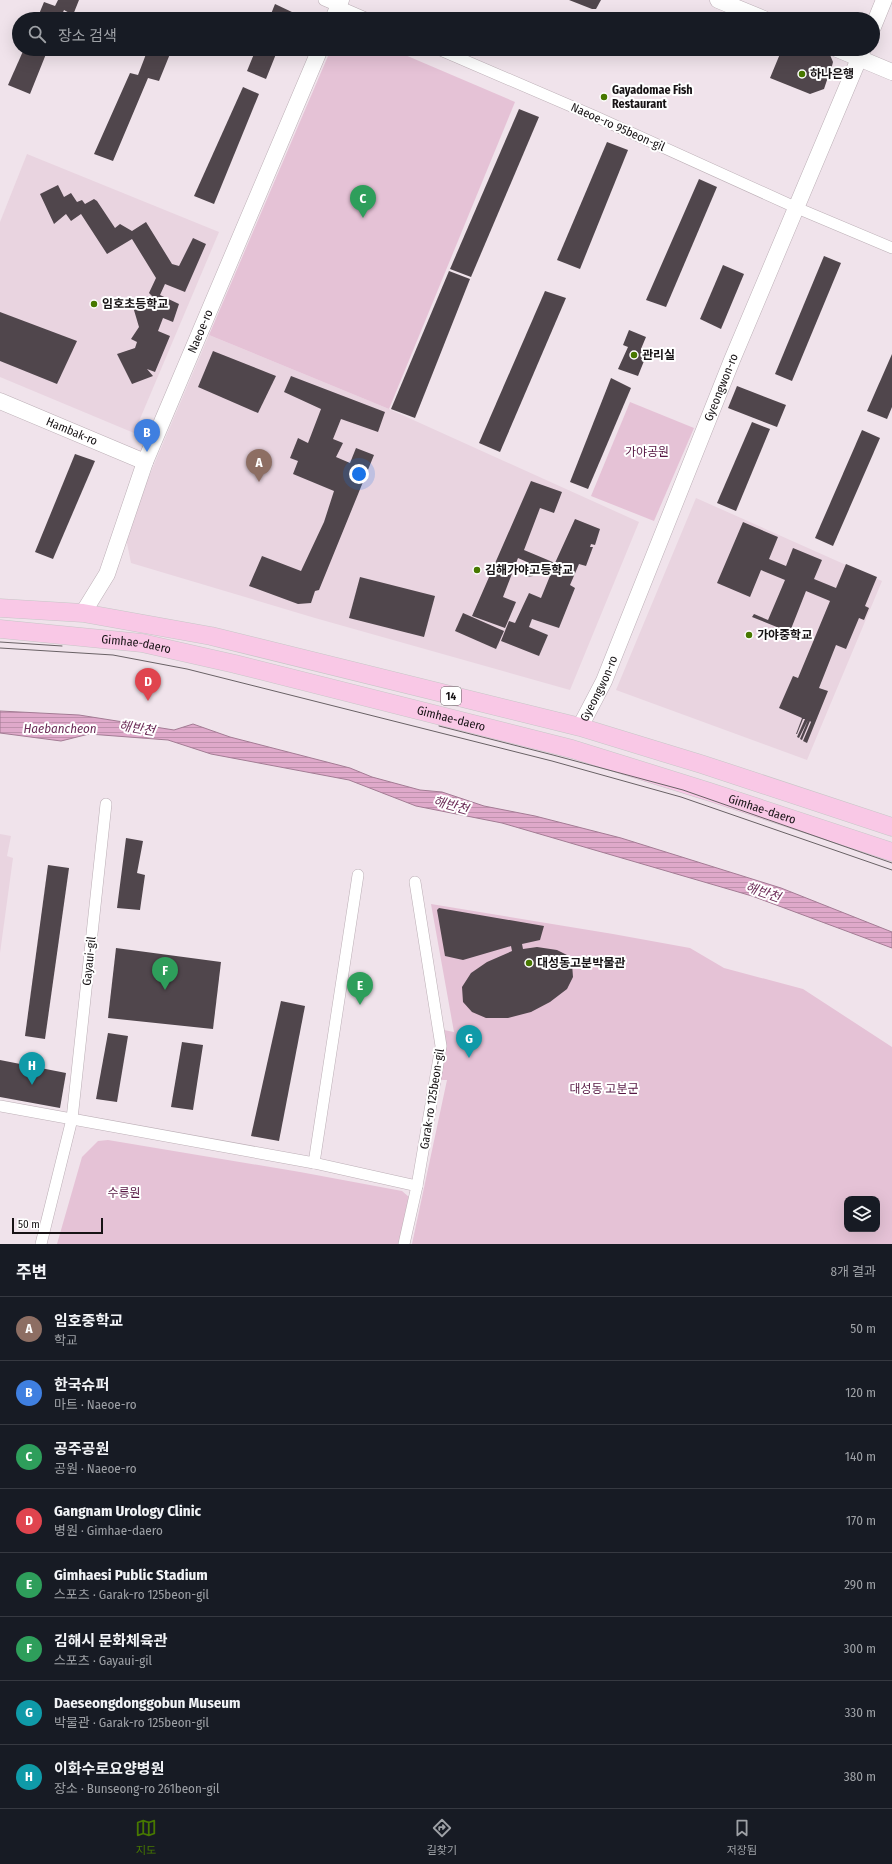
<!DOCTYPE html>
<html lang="ko">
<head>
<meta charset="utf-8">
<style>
	:root { --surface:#171b24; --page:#242831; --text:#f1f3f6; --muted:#9ea1a6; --line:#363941; --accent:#477800 }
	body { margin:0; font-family:"Fira Sans Condensed","Noto Sans KR",sans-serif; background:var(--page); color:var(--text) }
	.controls { position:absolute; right:12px; bottom:12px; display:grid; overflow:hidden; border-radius:8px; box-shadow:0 4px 16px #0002 }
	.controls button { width:36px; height:36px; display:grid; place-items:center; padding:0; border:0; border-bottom:1px solid var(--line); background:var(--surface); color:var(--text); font:20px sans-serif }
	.scale { position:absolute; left:12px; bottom:10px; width:91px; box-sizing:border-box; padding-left:4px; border:2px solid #171315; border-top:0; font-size:11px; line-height:14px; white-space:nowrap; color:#171315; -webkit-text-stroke:3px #fff; paint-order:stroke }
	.you { position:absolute; left:359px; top:474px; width:14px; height:14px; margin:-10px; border:3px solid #fff; border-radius:50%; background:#1a73e8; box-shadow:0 0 0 6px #1a73e833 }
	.badge { display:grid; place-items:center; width:26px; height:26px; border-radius:50%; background:var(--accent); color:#fff; font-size:13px; font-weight:700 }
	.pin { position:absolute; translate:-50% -33px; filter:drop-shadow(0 1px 2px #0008) }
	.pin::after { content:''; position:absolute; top:21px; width:14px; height:12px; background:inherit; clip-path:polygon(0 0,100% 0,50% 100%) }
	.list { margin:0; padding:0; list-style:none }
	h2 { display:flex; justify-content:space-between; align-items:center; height:52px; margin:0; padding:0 16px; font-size:17px }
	h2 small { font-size:13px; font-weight:400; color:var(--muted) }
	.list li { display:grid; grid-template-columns:26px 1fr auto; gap:12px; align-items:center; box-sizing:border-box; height:64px; padding:0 16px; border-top:1px solid var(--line) }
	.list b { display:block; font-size:15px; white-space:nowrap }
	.list p { margin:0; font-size:13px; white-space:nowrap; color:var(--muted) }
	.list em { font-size:13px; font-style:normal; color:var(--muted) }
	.icon { flex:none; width:22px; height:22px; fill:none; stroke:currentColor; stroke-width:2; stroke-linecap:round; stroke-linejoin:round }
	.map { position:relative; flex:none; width:892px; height:1244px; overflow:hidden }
	.search { position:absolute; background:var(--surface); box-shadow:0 4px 16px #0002; left:12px; right:12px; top:12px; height:44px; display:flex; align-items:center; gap:10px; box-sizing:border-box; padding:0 14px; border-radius:22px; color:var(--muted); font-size:15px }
	.sheet { height:564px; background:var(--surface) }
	nav { display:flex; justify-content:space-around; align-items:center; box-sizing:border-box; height:56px; border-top:1px solid var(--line); background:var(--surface); font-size:11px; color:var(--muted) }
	nav a { display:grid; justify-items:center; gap:2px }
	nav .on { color:var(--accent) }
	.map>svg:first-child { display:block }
</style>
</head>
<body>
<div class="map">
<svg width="892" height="1244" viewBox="0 0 892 1244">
	<defs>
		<pattern id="water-rules" width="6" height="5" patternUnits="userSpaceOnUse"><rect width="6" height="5" fill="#dfa9ca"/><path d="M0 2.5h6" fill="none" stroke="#bf91ad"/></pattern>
	</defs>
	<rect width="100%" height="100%" fill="#f0e3eb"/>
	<g fill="#e9d4e0">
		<path d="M27,154L219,232L134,433L0,377V222Z"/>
		<path d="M209,335L389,409L639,522L570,690L315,618L131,563L125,533Z"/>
		<path d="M696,498L882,581L807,760L616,690Z"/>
		<path d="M0,834L11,836L7,856L13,858L0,953Z"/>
	</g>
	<g fill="#e5c2d6" fill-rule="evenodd">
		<path d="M331,49H391L515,102L389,409L209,335Z"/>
		<path d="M630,402L694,428L654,521L591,496Z"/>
		<path d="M431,904L613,934L690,948L724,968L803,989L892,1047V1244H412L447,1080H441L444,1030L454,1032ZM847,1199H877V1229H847Z"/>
		<path d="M108,1140L300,1172L402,1191L409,1197L401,1244H57L82,1157L98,1141Z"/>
	</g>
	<path fill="url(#water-rules)" stroke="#a37c94" d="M0,711L79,715L174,730L193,724L230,737L350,768L372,777L420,790L442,792L484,806L535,816L621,838L781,888L892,932V948L752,896L502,823L416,806L349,780L211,754L168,740L89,734L61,741L0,733Z"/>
	<g fill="#50464c">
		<path d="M58,0H79L73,15L64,10L60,19H37L44,2L55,6Z"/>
		<path d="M569,0H601L596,9H592Z"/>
		<path d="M275,4L294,13L291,19H269Z"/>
		<path d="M24,49H48L30,94L8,85Z"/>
		<path d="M148,49H172L159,81L148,78L113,161L94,154L130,73L138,75Z"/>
		<path d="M256,49H278L266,79L247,71Z"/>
		<path d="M782,49L828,50L833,62L831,70L833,71L831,77H828L824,89L810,94L770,78Z"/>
		<path d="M243,87L259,94L214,204L194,196Z"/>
		<path d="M519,109L539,117L471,277L450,269Z"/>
		<path d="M607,142L628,150L580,269L557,260Z"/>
		<path d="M699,179L717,187L666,307L646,300Z"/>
		<path d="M58,185L64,197L71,193L77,202L82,200L85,204L94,199L97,201L115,228L120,224L132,231L146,222L172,264L179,266L193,238L206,244L185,292L165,284L160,295L179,304L173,322L163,318L158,331L170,336L155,372L147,369L153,376L132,384L117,354L135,348L137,342L131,339L139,327L131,300L152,296L149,293L156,278L132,239L107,254L81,214L71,221L66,214L54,224L40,194Z"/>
		<path d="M824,256L841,263L792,381L775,374Z"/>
		<path d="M723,265L744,274L721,329L700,319Z"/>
		<path d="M449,271L470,279L415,418L391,409Z"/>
		<path d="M545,291L566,298L500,452L479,443Z"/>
		<path d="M0,312L77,341L57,384L0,361Z"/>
		<path d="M629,330L646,337L641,349L646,351L641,360L644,361L638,376L618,369L628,347L623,345Z"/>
		<path d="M213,351L276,376L258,413L198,387Z"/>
		<path d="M892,354V407L887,419L867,411Z"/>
		<path d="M291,376L385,412L378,432L341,419L333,439L343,443L336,457L350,463L356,448L374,455L319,590L315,591L311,603L298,604L249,586L262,556L301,571L324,522L334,491L293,474L298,461L290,458L298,438L308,443L321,409L284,392Z"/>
		<path d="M611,378L631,388L588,489L570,482Z"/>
		<path d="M737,386L786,405L777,427L728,408Z"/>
		<path d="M752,422L770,429L736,511L717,503Z"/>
		<path d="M862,430L880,438L833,546L815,538Z"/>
		<path d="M75,454L95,461L53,559L35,552Z"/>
		<path d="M531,481L562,492L554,513L540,508L524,550L555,563L575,519L600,529L595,545L591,544L590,547H593L586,566L579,564L570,585L575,588L559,628L532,619L529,627L548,635L539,656L501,641L509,621L515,623L529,593L541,598L552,571L536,566L533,576L525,577L523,573L527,562L518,558L503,597L516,602L505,628L472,616Z"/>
		<path d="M743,522L778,537L769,559L786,566L793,548L822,560L814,579L836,588L846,564L877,577L865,606L869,608L864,620L859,618L846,649L836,645L819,688L828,691L807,743L803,741L811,722L810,721L802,740L800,739L808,720L799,738L797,737L805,719H803L797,734H796L802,718L779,708L793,676L798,678L830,601L806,591L791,629L800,633L799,636L752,617L754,614L768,620L785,580L761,570L750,597L717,583Z"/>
		<path d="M360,577L435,596L424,637L349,618Z"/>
		<path d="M463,613L504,631L496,649L455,631Z"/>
		<path d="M126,838L143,841L137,873L145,875L140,910L117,908Z"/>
		<path d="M48,865L69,868L45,1039L25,1036Z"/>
		<path d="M439,908L544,926L540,940L522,944L523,949L537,947L557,950L567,955L572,964L573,977L567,989L550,1002L531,1012L508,1018H486L472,1012L463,1002L462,987L471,973L487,962L512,951L511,946L463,960L445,956L437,910Z"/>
		<path d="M116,948L221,962L213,1029L108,1018Z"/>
		<path d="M281,1001L305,1006L279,1141L251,1136Z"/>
		<path d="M108,1033L128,1036L117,1102L96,1099Z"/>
		<path d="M182,1042L203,1045L193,1110L171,1107Z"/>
		<path d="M0,1060L66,1073L60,1108L0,1097Z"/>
	</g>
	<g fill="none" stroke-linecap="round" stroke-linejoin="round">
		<defs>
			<g id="street">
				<path d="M324,0L368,19"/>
				<path d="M438,49L594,116L797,208L892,248"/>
				<path d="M0,1106L314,1163L417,1186"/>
				<path d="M314,1163L358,875"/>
				<path d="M41,1244L72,1119L106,804"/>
				<path d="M404,1244L417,1186L441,1046L415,882"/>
			</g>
			<g id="secondary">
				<path d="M718,0L764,19"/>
				<path d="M333,19L341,0"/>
				<path d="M873,27L884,0"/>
				<path d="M837,49L892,72"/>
				<path id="s1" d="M0,401L145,462"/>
				<path id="s2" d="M83,613L107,574L145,462L320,49"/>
				<path id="s3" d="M580,727L604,681L732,360L863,49"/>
			</g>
			<g id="primary">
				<path d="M0,608L83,613L211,636L580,727L701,764L892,827"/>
				<path id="s4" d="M0,629L142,643L235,664L572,749L710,792L892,852"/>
			</g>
		</defs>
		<use href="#street" stroke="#bcafb6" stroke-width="12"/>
		<use href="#secondary" stroke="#bcafb6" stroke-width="17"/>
		<use href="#primary" stroke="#c7c6c7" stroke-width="19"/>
		<use href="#street" stroke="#fff" stroke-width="11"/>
		<use href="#secondary" stroke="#fff" stroke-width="16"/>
		<use href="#primary" stroke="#f9c8e6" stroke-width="18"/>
		<g stroke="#696165" stroke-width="1">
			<path d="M0,642L62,646"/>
			<path d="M0,648L113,655L187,669L552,761L681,797L892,870"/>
			<path d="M439,726L553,755L683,790L892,863"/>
		</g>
	</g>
	<g fill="#477800" stroke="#fff" stroke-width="1.5">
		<circle cx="802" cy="74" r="4"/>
		<circle cx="604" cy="97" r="4"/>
		<circle cx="94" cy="304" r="4"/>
		<circle cx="634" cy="355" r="4"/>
		<circle cx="477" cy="570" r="4"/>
		<circle cx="749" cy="635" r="4"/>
		<circle cx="529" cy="963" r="4"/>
	</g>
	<g text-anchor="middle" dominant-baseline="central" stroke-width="4" stroke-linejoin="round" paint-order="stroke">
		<rect fill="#fff" stroke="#5d5a5b" stroke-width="1" x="441" y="687" width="20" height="18" rx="3"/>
		<g font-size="11" font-weight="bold" fill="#171315">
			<text x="451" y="696">14</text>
		</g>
		<g font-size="12" font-weight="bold" fill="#171315" stroke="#fff" text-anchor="start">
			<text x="810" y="74">하나은행</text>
			<text x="612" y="90">Gayadomae Fish<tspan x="612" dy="14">Restaurant</tspan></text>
			<text x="102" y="304">임호초등학교</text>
			<text x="642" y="355">관리실</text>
			<text x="485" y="570">김해가야고등학교</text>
			<text x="757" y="635">가야중학교</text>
			<text x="537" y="963">대성동고분박물관</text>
		</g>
		<g font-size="12" fill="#171315" stroke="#fff">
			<text transform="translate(618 127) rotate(24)">Naeoe-ro 95beon-gil</text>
			<text stroke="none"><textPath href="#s2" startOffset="306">Naeoe-ro</textPath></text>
			<text stroke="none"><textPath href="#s3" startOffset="368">Gyeongwon-ro</textPath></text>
			<text stroke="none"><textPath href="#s1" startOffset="78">Hambak-ro</textPath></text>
			<text stroke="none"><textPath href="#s4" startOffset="137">Gimhae-daero</textPath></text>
			<text stroke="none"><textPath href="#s3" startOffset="43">Gyeongwon-ro</textPath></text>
			<text stroke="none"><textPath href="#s4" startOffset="461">Gimhae-daero</textPath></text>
			<text stroke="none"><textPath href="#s4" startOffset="785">Gimhae-daero</textPath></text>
			<text transform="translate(89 961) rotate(-84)">Gayaui-gil</text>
			<text transform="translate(432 1099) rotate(-81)">Garak-ro 125beon-gil</text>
		</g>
		<g font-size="12" fill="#551642" stroke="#fff">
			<text x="647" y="452">가야공원</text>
			<text x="604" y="1089">대성동 고분군</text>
			<text x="124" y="1193">수릉원</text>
		</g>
		<g font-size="13" font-style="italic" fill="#6d2d58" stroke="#fff">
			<text x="60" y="728">Haebancheon</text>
			<text transform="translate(137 728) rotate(9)">해반천</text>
			<text transform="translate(451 805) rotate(15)">해반천</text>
			<text transform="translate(763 892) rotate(19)">해반천</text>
		</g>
	</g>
</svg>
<div class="controls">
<button><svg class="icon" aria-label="layers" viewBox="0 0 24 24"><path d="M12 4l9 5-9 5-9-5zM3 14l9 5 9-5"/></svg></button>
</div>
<div class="scale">50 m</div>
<div class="you"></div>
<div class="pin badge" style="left:259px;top:482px;background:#8d6e63">A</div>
<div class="pin badge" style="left:147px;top:452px;background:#3f7fe0">B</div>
<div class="pin badge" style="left:363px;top:218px;background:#2e9e5b">C</div>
<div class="pin badge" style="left:148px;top:701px;background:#e0444e">D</div>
<div class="pin badge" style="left:360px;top:1005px;background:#2e9e5b">E</div>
<div class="pin badge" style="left:165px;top:990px;background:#2e9e5b">F</div>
<div class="pin badge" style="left:469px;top:1058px;background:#0f9aa8">G</div>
<div class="pin badge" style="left:32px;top:1085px;background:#0f9aa8">H</div>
<div class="search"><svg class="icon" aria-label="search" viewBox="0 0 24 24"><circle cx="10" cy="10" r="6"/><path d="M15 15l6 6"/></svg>장소 검색</div>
</div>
<section class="sheet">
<h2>주변<small>8개 결과</small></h2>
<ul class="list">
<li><span class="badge" style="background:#8d6e63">A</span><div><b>임호중학교</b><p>학교</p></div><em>50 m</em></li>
<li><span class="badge" style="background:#3f7fe0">B</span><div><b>한국슈퍼</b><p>마트 · Naeoe-ro</p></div><em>120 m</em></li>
<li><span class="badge" style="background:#2e9e5b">C</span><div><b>공주공원</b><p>공원 · Naeoe-ro</p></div><em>140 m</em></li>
<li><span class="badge" style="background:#e0444e">D</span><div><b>Gangnam Urology Clinic</b><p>병원 · Gimhae-daero</p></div><em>170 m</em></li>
<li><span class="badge" style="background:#2e9e5b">E</span><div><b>Gimhaesi Public Stadium</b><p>스포츠 · Garak-ro 125beon-gil</p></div><em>290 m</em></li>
<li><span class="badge" style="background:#2e9e5b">F</span><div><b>김해시 문화체육관</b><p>스포츠 · Gayaui-gil</p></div><em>300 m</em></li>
<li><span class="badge" style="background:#0f9aa8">G</span><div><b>Daeseongdonggobun Museum</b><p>박물관 · Garak-ro 125beon-gil</p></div><em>330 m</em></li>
<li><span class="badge" style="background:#0f9aa8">H</span><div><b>이화수로요양병원</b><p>장소 · Bunseong-ro 261beon-gil</p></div><em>380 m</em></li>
</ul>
</section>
<nav>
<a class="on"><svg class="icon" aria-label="map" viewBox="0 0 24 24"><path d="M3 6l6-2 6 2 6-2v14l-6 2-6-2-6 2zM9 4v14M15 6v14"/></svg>지도</a>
<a><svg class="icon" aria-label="directions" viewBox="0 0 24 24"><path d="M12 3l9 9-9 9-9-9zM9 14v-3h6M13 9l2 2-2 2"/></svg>길찾기</a>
<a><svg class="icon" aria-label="saved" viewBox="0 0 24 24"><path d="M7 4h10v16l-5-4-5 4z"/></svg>저장됨</a>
</nav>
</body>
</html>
